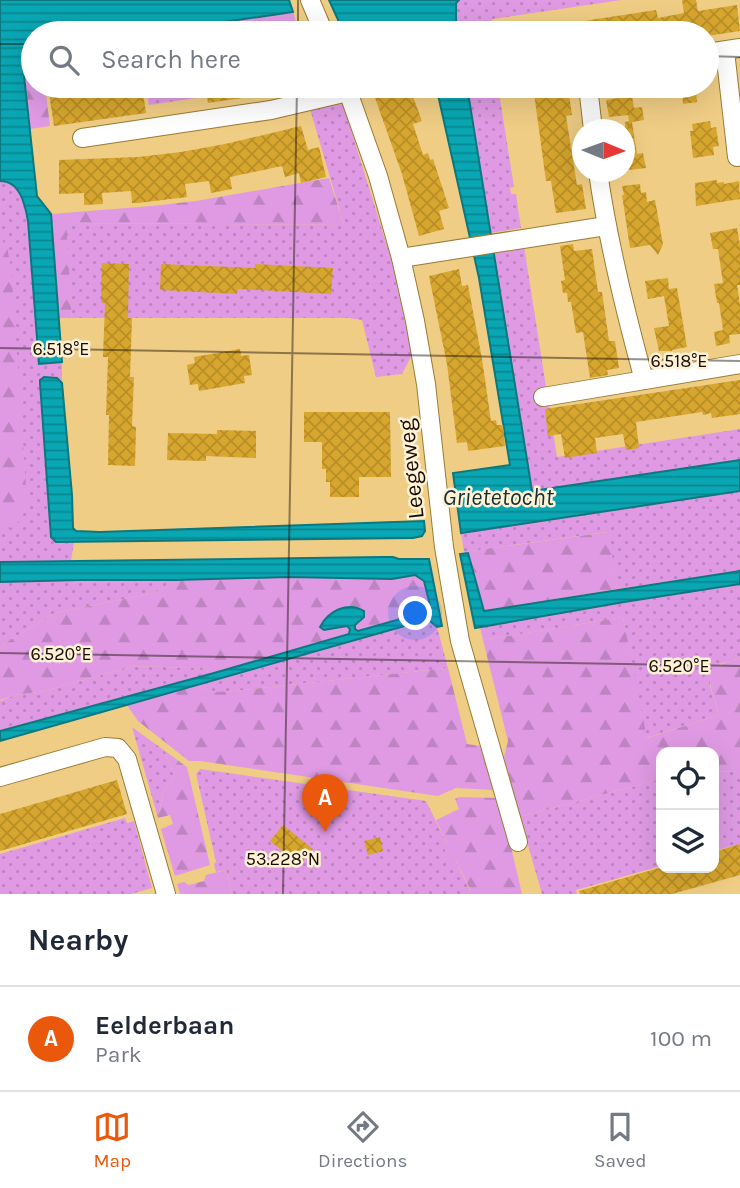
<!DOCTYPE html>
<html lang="en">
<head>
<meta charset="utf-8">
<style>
	:root { --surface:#fff; --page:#f6f6f7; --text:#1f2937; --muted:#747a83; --line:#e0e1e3; --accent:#ea580c }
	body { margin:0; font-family:Karla,sans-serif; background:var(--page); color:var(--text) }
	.controls { position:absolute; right:21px; bottom:21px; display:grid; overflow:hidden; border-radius:14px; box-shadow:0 7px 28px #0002 }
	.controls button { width:63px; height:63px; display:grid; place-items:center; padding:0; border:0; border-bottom:2px solid var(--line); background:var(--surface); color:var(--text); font:35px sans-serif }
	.compass { position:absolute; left:572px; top:119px; width:63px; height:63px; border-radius:50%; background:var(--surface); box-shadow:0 7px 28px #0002; rotate:91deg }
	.you { position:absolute; left:416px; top:614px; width:24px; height:24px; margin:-18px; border:5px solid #fff; border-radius:50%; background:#1a73e8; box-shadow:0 0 0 10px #1a73e833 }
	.badge { display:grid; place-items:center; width:46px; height:46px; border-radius:50%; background:var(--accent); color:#fff; font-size:23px; font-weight:700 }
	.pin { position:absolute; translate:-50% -58px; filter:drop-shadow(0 2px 4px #0008) }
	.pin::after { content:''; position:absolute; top:37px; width:24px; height:21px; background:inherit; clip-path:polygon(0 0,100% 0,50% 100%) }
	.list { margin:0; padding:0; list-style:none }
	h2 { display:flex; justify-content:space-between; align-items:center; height:91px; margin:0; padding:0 28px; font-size:30px }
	h2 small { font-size:23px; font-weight:400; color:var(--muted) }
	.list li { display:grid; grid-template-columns:46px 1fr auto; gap:21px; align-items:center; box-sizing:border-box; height:105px; padding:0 28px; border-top:2px solid var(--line) }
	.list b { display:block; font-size:26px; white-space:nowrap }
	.list p { margin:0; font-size:23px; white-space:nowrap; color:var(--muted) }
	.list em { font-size:23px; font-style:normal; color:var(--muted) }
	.icon { flex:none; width:38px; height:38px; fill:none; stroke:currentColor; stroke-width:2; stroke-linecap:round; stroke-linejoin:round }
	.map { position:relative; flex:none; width:740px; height:894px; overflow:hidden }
	.search { position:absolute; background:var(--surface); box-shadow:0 7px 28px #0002; left:21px; right:21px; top:21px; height:77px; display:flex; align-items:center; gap:18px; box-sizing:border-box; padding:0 24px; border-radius:38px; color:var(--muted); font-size:26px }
	.sheet { height:196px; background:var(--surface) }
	nav { display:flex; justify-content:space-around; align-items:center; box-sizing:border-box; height:98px; border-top:2px solid var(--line); background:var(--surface); font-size:19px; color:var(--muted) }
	nav a { display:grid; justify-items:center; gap:4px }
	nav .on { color:var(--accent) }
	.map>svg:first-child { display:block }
</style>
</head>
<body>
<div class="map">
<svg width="740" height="894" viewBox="0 0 740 894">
	<defs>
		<pattern id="grass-dots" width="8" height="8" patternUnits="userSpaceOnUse" patternTransform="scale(1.75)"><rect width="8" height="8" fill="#df9ae3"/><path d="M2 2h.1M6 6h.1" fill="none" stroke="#be83c1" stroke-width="1.8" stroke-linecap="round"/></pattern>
		<pattern id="forest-firs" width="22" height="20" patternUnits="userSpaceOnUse" patternTransform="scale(1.75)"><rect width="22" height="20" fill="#df9ae3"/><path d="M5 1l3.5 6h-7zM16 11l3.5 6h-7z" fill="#be83c1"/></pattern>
		<pattern id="water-rules" width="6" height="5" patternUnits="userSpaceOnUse" patternTransform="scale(1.75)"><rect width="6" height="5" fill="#09a7b4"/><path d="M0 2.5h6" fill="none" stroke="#088690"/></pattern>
		<pattern id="building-cross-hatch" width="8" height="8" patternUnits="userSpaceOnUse" patternTransform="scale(1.75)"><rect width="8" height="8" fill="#d7a62e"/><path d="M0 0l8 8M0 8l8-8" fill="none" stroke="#b88e27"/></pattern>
	</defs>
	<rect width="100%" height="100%" fill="#efcd85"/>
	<g fill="url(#grass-dots)">
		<path d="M459,0H621L493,19L489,24L490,33H458L456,19V3Z"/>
		<path d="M146,86H202L203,97L149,105Z"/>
		<path d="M467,86H498L514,187L510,188L511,194H516L521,228L491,233Z"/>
		<path d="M343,104L392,262L412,355L402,374L376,377L362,320L348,318H72L65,223L344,225L310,109Z"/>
		<path d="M0,181C20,181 25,204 28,221L39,364L62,362V383L60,379L42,378L40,383L51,537L56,542H74L71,561L0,562Z"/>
		<path d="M524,246L557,457L740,429V460L532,492L494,251Z"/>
		<path d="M740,491V571L618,589L607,532L464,552L461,533Z"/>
		<path d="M79,580H176L154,593L55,613L7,642L0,649V582Z"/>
		<path d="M740,584V658L720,664L710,680V686L719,715L646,738L623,617L483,640L480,627L624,602Z"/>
		<path d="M425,620L433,622L437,627L448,668L234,691L204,692L197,684Z"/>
		<path d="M133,666L193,668L214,673L0,731V701L15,695L45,691Z"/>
		<path d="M132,727L165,751L174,776L163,793L158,818Z"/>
		<path d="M200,769L426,801L471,892L463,894H232L226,870L216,872L214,864L216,862L196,774Z"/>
		<path d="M740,771V844L714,851V772Z"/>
		<path d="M661,779V866L576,890L577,894H542L520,817Z"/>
		<path d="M125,818L127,823L134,821L152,888L131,894H0V854Z"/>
	</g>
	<g fill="url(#forest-firs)">
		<path d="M293,12L298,28L263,33H148Z"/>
		<path d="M33,50V86H45L50,126L30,129L22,57L26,51Z"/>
		<path d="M329,178L344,225L66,223L72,318H59L51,214L152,206L196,201Z"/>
		<path d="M0,237L7,247L11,267L27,500C25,516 18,529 0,530Z"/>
		<path d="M608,532L618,589L483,611L468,553L465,554L464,552Z"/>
		<path d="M408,575C428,574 427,589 430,605L429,609L425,612L358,631L355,629V625L364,617V611L324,630L346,626L350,629L349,634L214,673L193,668L133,666L45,691L15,695L0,700V649L7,642L55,613L154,593L176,580L288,577L392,579Z"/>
		<path d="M623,617L647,738L719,715C710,680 697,670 740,658V771L714,772V752H661V779L520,817L504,757L508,741L483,640Z"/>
		<path d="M448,668L467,744L480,746L494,790L456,788L438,796L200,761H189L138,721L126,704L197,684L204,692L234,691Z"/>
		<path d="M165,751L187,767L210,865L175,876L161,829L173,824L170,815L158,818L163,793L174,776Z"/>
		<path d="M459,797L497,798L507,830L522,894H463L471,891L456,861L443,858L447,843L436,820L459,809L455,799Z"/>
		<path d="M226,870L232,894H180L177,884L184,882L189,885L204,881L206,875Z"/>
	</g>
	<g fill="url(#water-rules)" stroke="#0c787e" stroke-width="2">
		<path d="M0,0H289L293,12L148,33H33V50L26,51L22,57L37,196L51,214L62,362L39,364L28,221C25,204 20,181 0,181Z"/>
		<path d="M329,0H459L456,3V19L458,33H418L413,30L404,33H344Z"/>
		<path d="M436,86H467L532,491L740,460V491L461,533L453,473L510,465L479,278Z"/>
		<path d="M44,377L57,378L62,383L72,495L73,528L76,531L100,532L424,521L425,531L422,536L413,538L56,542L51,537L40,383V380Z"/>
		<path d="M468,553L484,611L740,571V584L624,602L475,628L460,554Z"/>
		<path d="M383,557H393L399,559H429L442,626L437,627L430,621H422L0,741V731L214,673L349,634L350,629L347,626L324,630L320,627C328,611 348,601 364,611V617L355,625V629L358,631L425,612L429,609L430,605L424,581L415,575L392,579L288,577L176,580H79L0,582V562Z"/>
	</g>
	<g fill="url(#building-cross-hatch)">
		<path d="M682,0H696L698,11L737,5L740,31L707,36V33H552L551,26L656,10L658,18L684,13Z"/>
		<path d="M76,86H142L146,113L54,126L49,93L76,89Z"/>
		<path d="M205,86H276V93L208,103Z"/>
		<path d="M385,86H409L422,121L413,124L423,155L428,153L430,160L433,159L449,208L439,211L444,229L419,236L402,174L374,95L387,90Z"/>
		<path d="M533,86H556L557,90L568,88L572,115L566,116L577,185L582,184L586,209L556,213L551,181H546Z"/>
		<path d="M696,90L697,102L683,104L682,91Z"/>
		<path d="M632,96L634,108L642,107L644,120L632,122L637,154L643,153L646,168L629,170L627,161L625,162V122L629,121L628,115L609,117L606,100Z"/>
		<path d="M710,121L711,128L716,127L719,146L713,147L714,155L693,158L690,131H693L692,124Z"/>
		<path d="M301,126L308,150L319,147L326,177L301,183L299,173L285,177L282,166L230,177L232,189L211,193L209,181L185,184L187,197L138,203H132L131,191L102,193L103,204L84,205V193L59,194V160L138,157L181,152L225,144Z"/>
		<path d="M717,180V183L724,182V184L739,181L740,199L696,206L695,183Z"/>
		<path d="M640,184L641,193L646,192L647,202L655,200L663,244L658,255L650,245L630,248L622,195H624L622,186Z"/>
		<path d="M737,228L740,245V285H737L740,304V334L729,335L730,343L716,346L714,332L723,330L719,303H717L714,284L723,283L718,249H713L710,233Z"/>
		<path d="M573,244L574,251L592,249L598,292H602L609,341H615L619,368L607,370L608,375L590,378L583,332L576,333L571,302H568L567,293H563L561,281L565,280L560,246Z"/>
		<path d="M102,263L129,264L128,318H132L130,377H134L132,426L136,427L135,466L108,465L109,415H106L108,357H103L105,303L101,302Z"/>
		<path d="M161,264L255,268V264L333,268L331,294L238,289L237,294L160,290Z"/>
		<path d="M459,269L462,286L468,285L482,359L491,421L496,420L497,425H503L505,446L468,451L467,442L457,443L447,364L429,276Z"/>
		<path d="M668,278L669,289L677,288L687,347L672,350V351H659L654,328L669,326L664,296L648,299L645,281Z"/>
		<path d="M240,349L241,356L249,355L252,375L244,376L245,383L199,391L198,384L190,385L187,365L195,363L194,357Z"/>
		<path d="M740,380V414L712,418L711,413L703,415L702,412L636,422L639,448L626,450L623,434L595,438L597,453L565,458L561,434L548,436L545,409Z"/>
		<path d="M304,412H390L391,477H359V497H330V482H326V469H322V442H304Z"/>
		<path d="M217,430L256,431V458L206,456V461L167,460L168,433L217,434Z"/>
		<path d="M117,780L127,814L0,851V814Z"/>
		<path d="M283,825L313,849L300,865L270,841Z"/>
		<path d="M380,837L383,851L368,855L364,841Z"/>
		<path d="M740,844V875L672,894H580L579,891L659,868H714V852Z"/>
	</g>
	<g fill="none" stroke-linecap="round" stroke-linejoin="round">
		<defs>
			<g id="street">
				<path d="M310,0L324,33"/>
				<path d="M725,51L737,157"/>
				<path d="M707,53L740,48"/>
				<path d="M346,86L378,176L401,258L415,321L426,384L444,547L460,641L518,842"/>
				<path d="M588,86L593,130"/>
				<path d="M82,138L271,110L348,92"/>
				<path d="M598,172C608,242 625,311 644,380"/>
				<path d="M401,258L606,226"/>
				<path d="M543,397L740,364"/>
				<path d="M0,777L105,747L118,748L127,759L166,894"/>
			</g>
		</defs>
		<use href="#street" stroke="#9a7a32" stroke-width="20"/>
		<use href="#street" stroke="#fff" stroke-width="18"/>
	</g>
	<path fill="none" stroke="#130a00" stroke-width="2" stroke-opacity="0.45" d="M298,33V0M0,44H33M707,56L740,57M0,348L740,361M0,653L740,666M283,894L297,86"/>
	<g text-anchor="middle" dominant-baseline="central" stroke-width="5" stroke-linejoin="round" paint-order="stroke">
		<g font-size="23" fill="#130a00" stroke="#fef1d5">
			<text transform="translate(411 469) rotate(-96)">Leegeweg</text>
		</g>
		<g font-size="24" font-style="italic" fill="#122e31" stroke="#fef1d5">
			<text x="498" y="497">Grietetocht</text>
		</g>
	</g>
	<g font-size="18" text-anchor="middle" fill="#130a00" stroke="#fef1d5" stroke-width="5" stroke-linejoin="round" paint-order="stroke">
		<text x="61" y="355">6.518°E</text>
		<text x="679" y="367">6.518°E</text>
		<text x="61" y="660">6.520°E</text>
		<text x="679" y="672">6.520°E</text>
		<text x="283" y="865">53.228°N</text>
	</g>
</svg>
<div class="controls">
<button><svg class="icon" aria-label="locate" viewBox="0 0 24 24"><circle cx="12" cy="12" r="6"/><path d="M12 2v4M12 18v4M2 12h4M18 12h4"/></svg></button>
<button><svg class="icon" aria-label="layers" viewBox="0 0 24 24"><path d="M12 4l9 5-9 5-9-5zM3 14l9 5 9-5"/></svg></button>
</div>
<svg class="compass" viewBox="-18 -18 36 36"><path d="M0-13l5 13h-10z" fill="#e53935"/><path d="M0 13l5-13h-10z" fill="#747a83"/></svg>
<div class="you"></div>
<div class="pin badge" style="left:325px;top:832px">A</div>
<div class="search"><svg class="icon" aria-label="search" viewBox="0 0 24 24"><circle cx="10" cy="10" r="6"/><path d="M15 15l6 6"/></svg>Search here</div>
</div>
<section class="sheet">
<h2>Nearby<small></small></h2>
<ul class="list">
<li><span class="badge">A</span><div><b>Eelderbaan</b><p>Park</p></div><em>100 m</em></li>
</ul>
</section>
<nav>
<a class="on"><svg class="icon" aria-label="map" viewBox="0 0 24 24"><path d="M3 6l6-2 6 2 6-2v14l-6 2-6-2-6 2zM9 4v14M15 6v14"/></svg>Map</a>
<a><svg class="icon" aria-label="directions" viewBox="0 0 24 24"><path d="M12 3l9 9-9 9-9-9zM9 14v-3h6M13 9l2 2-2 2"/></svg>Directions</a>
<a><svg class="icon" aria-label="saved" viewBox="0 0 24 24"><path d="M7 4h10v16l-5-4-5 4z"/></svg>Saved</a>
</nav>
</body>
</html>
